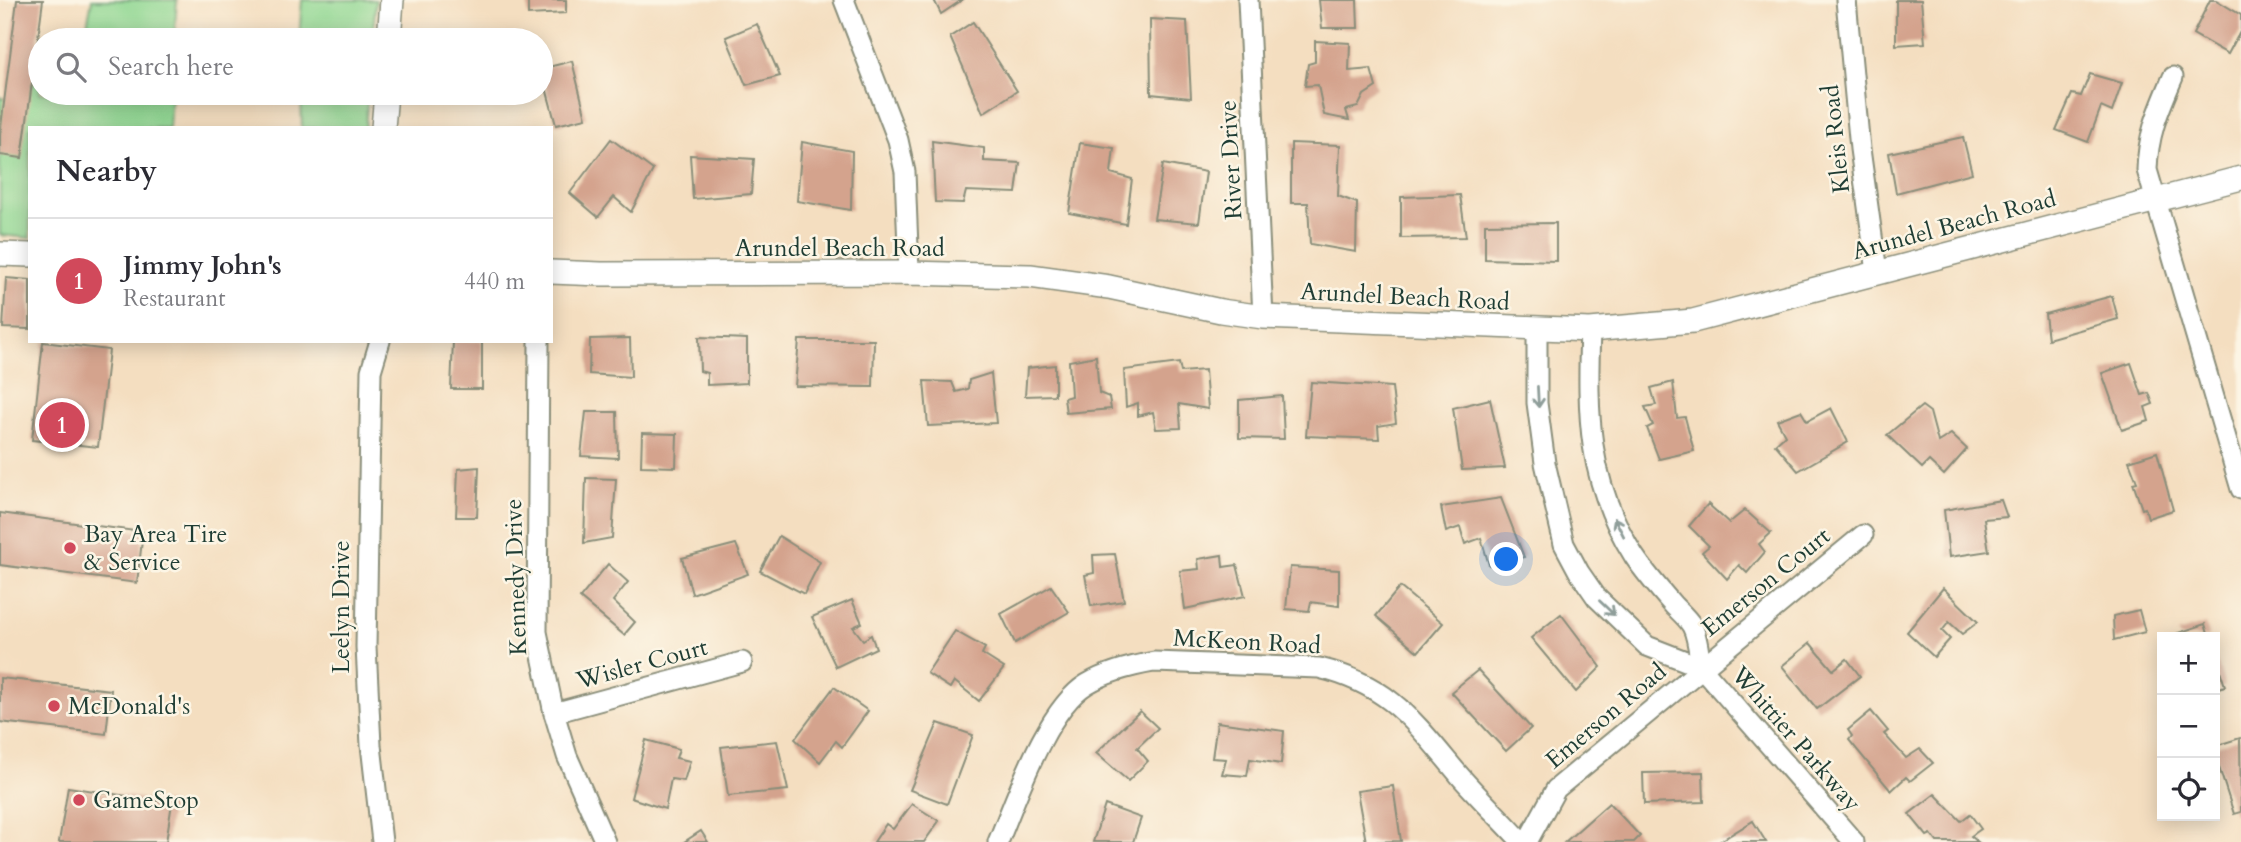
<!DOCTYPE html>
<html lang="en">
<head>
<meta charset="utf-8">
<style>
	:root { --surface:#fff; --page:#f7f7f7; --text:#2b2b33; --muted:#7c7c81; --line:#e1e1e2; --accent:#d1495b }
	body { margin:0; font-family:Cardo,serif; background:var(--page); color:var(--text) }
	.controls { position:absolute; right:21px; bottom:21px; display:grid; overflow:hidden; border-radius:0px; box-shadow:0 4px 18px #0003 }
	.controls button { width:63px; height:63px; display:grid; place-items:center; padding:0; border:0; border-bottom:2px solid var(--line); background:var(--surface); color:var(--text); font:35px sans-serif }
	.you { position:absolute; left:1507px; top:560px; width:24px; height:24px; margin:-18px; border:5px solid #fff; border-radius:50%; background:#1a73e8; box-shadow:0 0 0 10px #1a73e833 }
	.badge { display:grid; place-items:center; width:46px; height:46px; border-radius:50%; background:var(--accent); color:#fff; font-size:23px; font-weight:700 }
	.pin { position:absolute; translate:-50% -50%; border:4px solid #fff; box-shadow:0 2px 7px #0006 }
	.list { margin:0; padding:0; list-style:none }
	h2 { display:flex; justify-content:space-between; align-items:center; height:91px; margin:0; padding:0 28px; font-size:30px }
	h2 small { font-size:23px; font-weight:400; color:var(--muted) }
	.list li { display:grid; grid-template-columns:46px 1fr auto; gap:21px; align-items:center; box-sizing:border-box; height:126px; padding:0 28px; border-top:2px solid var(--line) }
	.list b { display:block; font-size:26px; white-space:nowrap }
	.list p { margin:0; font-size:23px; white-space:nowrap; color:var(--muted) }
	.list em { font-size:23px; font-style:normal; color:var(--muted) }
	.icon { flex:none; width:38px; height:38px; fill:none; stroke:currentColor; stroke-width:2; stroke-linecap:round; stroke-linejoin:round }
	.map { position:relative; flex:none; width:2241px; height:842px; overflow:hidden }
	.search { position:absolute; background:var(--surface); box-shadow:0 4px 18px #0003; left:28px; top:28px; width:525px; height:77px; display:flex; align-items:center; gap:18px; box-sizing:border-box; padding:0 24px; border-radius:38px; color:var(--muted); font-size:26px }
	.panel { position:absolute; background:var(--surface); box-shadow:0 4px 18px #0003; left:28px; top:126px; width:525px; height:217px; border-radius:0px }
	.map>svg:first-child { display:block }
</style>
</head>
<body>
<div class="map">
<svg width="2241" height="842" viewBox="0 0 2241 842">
	<rect width="100%" height="100%" fill="#fcf5e5"/>
	<filter id="ink" filterUnits="userSpaceOnUse"><feTurbulence type="fractalNoise" baseFrequency=".0143" numOctaves="2"/><feDisplacementMap in="SourceGraphic" scale="14" xChannelSelector="R" yChannelSelector="G"/><feConvolveMatrix kernelMatrix="1 2 1 2 8 2 1 2 1" color-interpolation-filters="sRGB"/></filter>
	<filter id="wash" filterUnits="userSpaceOnUse"><feTurbulence type="fractalNoise" baseFrequency=".00686" numOctaves="4" result="noise"/><feDisplacementMap in="SourceGraphic" scale="28" xChannelSelector="R" yChannelSelector="G"/><feGaussianBlur stdDeviation="1.57" result="paint"/><feColorMatrix in="noise" values="0 0 0 0 0 0 0 0 0 0 0 0 0 0 0 0 0 1.4 0 .05"/><feComposite in="paint" operator="in"/></filter>
	<g filter="url(#wash)">
		<rect width="100%" height="100%" fill="#f4dec0"/>
		<g fill="#8fd792" stroke="#578a63" stroke-width="2">
			<path d="M92,0H177L174,40H84Z"/>
			<path d="M302,0H376L372,40H299Z"/>
			<path d="M40,79V93H171L169,128H30V238L0,235V97L10,101Z"/>
			<path d="M301,93H368L365,128H302Z"/>
		</g>
		<g id="blocks">
			<g fill="#d4a38d">
				<path d="M17,0H43L22,158L0,155V134Z"/>
				<path d="M528,0H566V13L528,15Z"/>
				<path d="M934,0H962L941,14Z"/>
				<path d="M1319,0H1357L1358,28H1322Z"/>
				<path d="M1896,0H1921L1925,43L1896,45Z"/>
				<path d="M2210,0H2216L2241,15V30L2228,54L2193,34Z"/>
				<path d="M1150,19L1187,21L1191,98L1151,94Z"/>
				<path d="M973,22L1017,91L983,113L950,37Z"/>
				<path d="M757,24L780,76L746,85L726,37Z"/>
				<path d="M1315,41L1350,43L1349,71L1371,69L1376,87L1364,95L1358,107L1346,110L1349,120L1324,115L1318,85L1305,86L1308,64L1315,62Z"/>
				<path d="M572,61L586,118L556,125L541,69Z"/>
				<path d="M2090,74L2122,83L2112,112L2101,107L2088,142L2056,130L2072,94L2081,96Z"/>
				<path d="M1963,137L1972,173L1896,193L1889,153Z"/>
				<path d="M611,139L653,170L631,212L614,197L598,217L570,193Z"/>
				<path d="M932,141L984,148V161L1020,163L1016,193L966,191L963,203L935,202Z"/>
				<path d="M802,142L852,151L851,210L797,201Z"/>
				<path d="M1080,143L1114,148L1111,173L1132,179L1126,224L1069,213Z"/>
				<path d="M1291,143L1340,145L1338,196L1357,203L1356,252L1310,244L1308,203H1291Z"/>
				<path d="M690,155L754,159L751,194L693,199Z"/>
				<path d="M1163,164L1206,172L1199,223L1154,219Z"/>
				<path d="M1460,195L1466,237L1401,238V197Z"/>
				<path d="M1556,223V261L1485,259V224Z"/>
				<path d="M6,278L30,280V329L3,328Z"/>
				<path d="M2112,296L2118,319L2048,339L2045,314Z"/>
				<path d="M699,337L747,339V383L707,385V373L700,371Z"/>
				<path d="M630,338L631,377L589,374L590,339Z"/>
				<path d="M799,340H874L873,387L795,386Z"/>
				<path d="M453,341H482V389H451Z"/>
				<path d="M43,342L109,350L98,447L32,440Z"/>
				<path d="M1096,356L1099,393L1109,397L1111,409L1066,413L1064,398L1071,396L1069,361Z"/>
				<path d="M1179,363L1181,372L1205,370L1208,409L1179,404L1181,428L1156,429L1153,412L1138,416V403L1126,407L1124,370Z"/>
				<path d="M2131,363L2142,395L2149,393L2153,404L2145,407L2149,421L2122,430L2102,373Z"/>
				<path d="M1055,365V395L1025,396L1027,368Z"/>
				<path d="M991,373L996,423L928,426L924,381L952,382L956,392L968,389L969,380Z"/>
				<path d="M1311,382L1392,387L1396,423L1378,426L1379,439L1306,436Z"/>
				<path d="M1673,382L1677,418L1685,417L1694,451L1659,459L1647,428L1653,425L1645,407L1656,405L1651,388Z"/>
				<path d="M1282,396L1284,439L1239,438V400Z"/>
				<path d="M1490,399L1505,468L1462,470L1453,408Z"/>
				<path d="M1922,406L1930,412L1938,442L1951,434L1967,449L1944,475L1929,461L1922,468L1887,435Z"/>
				<path d="M1831,408L1848,442L1798,471L1775,444L1785,435L1777,420L1801,411L1807,421Z"/>
				<path d="M586,412H617L618,458L581,456Z"/>
				<path d="M642,433L677,434L676,467L641,466Z"/>
				<path d="M2157,452L2173,510L2148,518L2145,508L2142,509L2133,483L2137,482L2129,461Z"/>
				<path d="M479,467L477,517H456L458,469Z"/>
				<path d="M586,478L616,479L612,538L584,543Z"/>
				<path d="M1501,498L1524,557L1489,565L1481,538L1465,544L1460,527L1446,532L1441,507Z"/>
				<path d="M2001,500L2007,517L1984,519L1989,551L1949,557L1944,510Z"/>
				<path d="M1708,504L1729,523L1745,510L1771,533L1759,544L1765,552L1747,573L1739,565L1727,579L1702,552L1709,546L1689,526Z"/>
				<path d="M0,513L143,532L137,583L0,565Z"/>
				<path d="M779,536L820,562L804,594L760,571Z"/>
				<path d="M736,544L748,574L692,594L682,558Z"/>
				<path d="M1115,554L1124,601L1091,606L1085,575L1094,573L1093,555Z"/>
				<path d="M1222,555L1223,567L1237,565L1245,596L1185,609L1180,571L1199,569L1198,559Z"/>
				<path d="M608,564L628,582L613,601L635,622L624,635L580,598Z"/>
				<path d="M1290,567L1339,570V606L1311,602L1309,611L1286,609Z"/>
				<path d="M1051,586L1069,612L1015,643L1001,614Z"/>
				<path d="M1400,587L1443,623L1418,652L1376,616Z"/>
				<path d="M1943,588L1978,622L1962,634L1949,622L1942,631L1950,639L1934,657L1907,632Z"/>
				<path d="M852,600L862,623L853,627L863,640L871,635L876,648L836,667L812,617Z"/>
				<path d="M2139,610L2145,632L2114,640L2113,616Z"/>
				<path d="M1561,614L1601,667L1576,692L1531,638Z"/>
				<path d="M2205,624L2209,637H2180L2178,633Z"/>
				<path d="M955,631L985,648L982,654L1004,668L979,701L954,681L950,688L927,673Z"/>
				<path d="M1810,643L1833,670L1847,659L1860,676L1817,709L1782,666Z"/>
				<path d="M2215,655L2225,686L2215,689Z"/>
				<path d="M1478,670L1531,728L1506,751L1451,692Z"/>
				<path d="M0,678L111,690L106,734L0,722Z"/>
				<path d="M834,687L868,711L842,747L836,741L820,762L795,739Z"/>
				<path d="M1140,711L1158,728L1137,748L1148,761L1128,781L1096,753Z"/>
				<path d="M1871,711L1888,731L1884,734L1906,758L1920,749L1933,763L1910,781L1906,777L1891,791L1849,740L1852,736L1848,730Z"/>
				<path d="M1217,722L1284,731L1281,764L1250,759L1247,776L1222,774L1226,759L1212,758Z"/>
				<path d="M938,723L973,735L947,804L910,790Z"/>
				<path d="M2240,738L2241,812L2234,814L2215,755V746Z"/>
				<path d="M646,740L679,749L676,758L690,761L684,781L671,779L665,809L631,798Z"/>
				<path d="M777,741L788,790L728,796L721,747Z"/>
				<path d="M1703,772L1704,802L1644,804L1643,773Z"/>
				<path d="M1393,786L1401,841L1366,842L1357,791Z"/>
				<path d="M68,787L172,803L166,842H59Z"/>
				<path d="M1935,794L1961,821L1970,814L1981,829L1971,836L1978,842H1937L1931,834L1927,836L1909,814Z"/>
				<path d="M1609,803L1640,836L1634,842H1565Z"/>
				<path d="M912,804L939,821L924,842H874L886,824L893,829Z"/>
				<path d="M1105,805L1141,818L1133,842H1093Z"/>
				<path d="M1753,821L1766,842H1719Z"/>
				<path d="M701,831L708,842H684Z"/>
			</g>
		</g>
	</g>
	<g filter="url(#ink)">
		<use href="#blocks" fill-opacity="0" stroke="#8a8e7a" stroke-width="2"/>
		<g fill="none" stroke-linecap="round" stroke-linejoin="round">
			<defs>
				<g id="minor">
					<path d="M844,0L898,140L905,172L909,273"/>
					<path d="M1248,0L1263,317"/>
					<path d="M1846,0L1860,149L1877,272"/>
					<path d="M2173,77C2159,110 2148,133 2147,170L2241,489"/>
					<path d="M1537,329V403L1545,463L1564,544L1579,572L1597,598L1647,646L1701,667L1854,842"/>
					<path d="M1590,330C1587,414 1587,481 1634,556C1646,574 1660,590 1674,606C1680,612 1688,619 1692,626C1698,637 1699,655 1701,667"/>
					<path d="M380,341L371,371L366,647L371,745L382,842"/>
					<path d="M539,341L537,632L554,713L567,756L605,842"/>
					<path d="M554,713L742,662"/>
					<path d="M998,842C1017,797 1046,709 1087,684C1107,672 1131,666 1154,662L1319,668C1391,685 1415,723 1460,776C1480,799 1502,820 1522,842"/>
					<path d="M1527,842L1556,789L1863,535"/>
				</g>
				<g id="tertiary">
					<path d="M389,40L392,0"/>
					<path d="M383,128L386,93"/>
					<path d="M0,254L30,255"/>
					<path d="M551,272L601,274L909,273L1030,276L1109,287L1221,311L1263,317L1590,330L1693,321L2241,178"/>
				</g>
			</defs>
			<use href="#minor" stroke="#8a8e7a" stroke-width="23"/>
			<use href="#tertiary" stroke="#8a8e7a" stroke-width="26"/>
			<use href="#minor" stroke="#fff" stroke-width="19"/>
			<use href="#tertiary" stroke="#fff" stroke-width="23"/>
		</g>
		<defs><path id="oneway-shaft" d="M-6 0H5M1.5-3L5.5 0L1.5 3" fill="none" stroke-width="1.6" stroke-linecap="round" stroke-linejoin="round" transform="scale(1.75)"/></defs>
		<g stroke="#8f9e9a">
			<use href="#oneway-shaft" transform="translate(1538 397) rotate(87)"/>
			<use href="#oneway-shaft" transform="translate(1619 527) rotate(-117)"/>
			<use href="#oneway-shaft" transform="translate(1607 608) rotate(44)"/>
		</g>
	</g>
	<g fill="#d1495b" stroke="#fcf5e5" stroke-width="2.5">
		<circle cx="70" cy="548" r="7"/>
		<circle cx="54" cy="706" r="7"/>
		<circle cx="79" cy="800" r="7"/>
	</g>
	<g text-anchor="middle" dominant-baseline="central" stroke-width="5" stroke-linejoin="round" paint-order="stroke">
		<g font-size="24" fill="#1f3d34" stroke="#fcf5e5">
			<text transform="translate(1836 139) rotate(-96)">Kleis Road</text>
			<text transform="translate(1231 160) rotate(-93)">River Drive</text>
			<text transform="translate(1954 225) rotate(-15)">Arundel Beach Road</text>
			<text x="840" y="248">Arundel Beach Road</text>
			<text transform="translate(1405 297) rotate(3)">Arundel Beach Road</text>
			<text transform="translate(516 577) rotate(-92)">Kennedy Drive</text>
			<text transform="translate(1766 582) rotate(-39)">Emerson Court</text>
			<text transform="translate(341 607) rotate(-90)">Leelyn Drive</text>
			<text transform="translate(1247 642) rotate(3)">McKeon Road</text>
			<text transform="translate(642 664) rotate(-15)">Wisler Court</text>
			<text transform="translate(1606 716) rotate(-40)">Emerson Road</text>
			<text transform="translate(1796 739) rotate(49)">Whittier Parkway</text>
		</g>
		<g font-size="24" fill="#1f3d34" stroke="#fcf5e5" text-anchor="start">
			<text x="84" y="534">Bay Area Tire<tspan x="84" dy="28">&amp; Service</tspan></text>
			<text x="68" y="706">McDonald's</text>
			<text x="93" y="800">GameStop</text>
		</g>
	</g>
</svg>
<div class="controls">
<button>+</button>
<button>−</button>
<button><svg class="icon" aria-label="locate" viewBox="0 0 24 24"><circle cx="12" cy="12" r="6"/><path d="M12 2v4M12 18v4M2 12h4M18 12h4"/></svg></button>
</div>
<div class="you"></div>
<div class="pin badge" style="left:62px;top:425px">1</div>
<div class="search"><svg class="icon" aria-label="search" viewBox="0 0 24 24"><circle cx="10" cy="10" r="6"/><path d="M15 15l6 6"/></svg>Search here</div>
<section class="panel">
<h2>Nearby<small></small></h2>
<ul class="list">
<li><span class="badge">1</span><div><b>Jimmy John's</b><p>Restaurant</p></div><em>440 m</em></li>
</ul>
</section>
</div>
</body>
</html>
